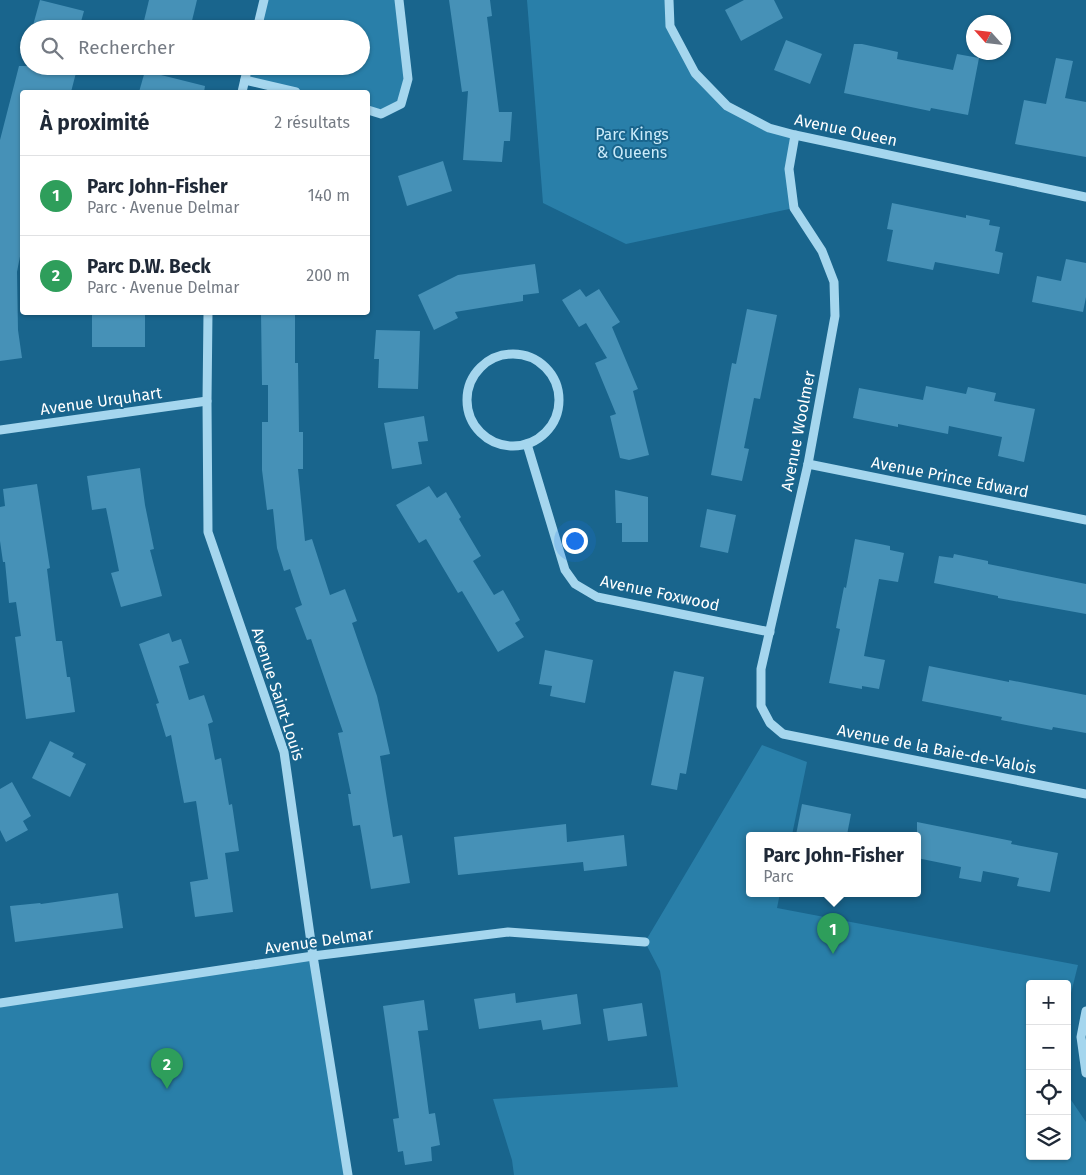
<!DOCTYPE html>
<html lang="fr">
<head>
<meta charset="utf-8">
<style>
	:root { --surface:#fff; --page:#f2f2f3; --text:#1f2937; --muted:#747a83; --line:#e0e1e3; --accent:#84654a }
	body { margin:0; font-family:"Fira Sans",sans-serif; background:var(--page); color:var(--text) }
	.controls { position:absolute; right:15px; bottom:15px; display:grid; overflow:hidden; border-radius:5px; box-shadow:0 1px 4px #0004 }
	.controls button { width:45px; height:45px; display:grid; place-items:center; padding:0; border:0; border-bottom:1px solid var(--line); background:var(--surface); color:var(--text); font:25px sans-serif }
	.compass { position:absolute; left:966px; top:15px; width:45px; height:45px; border-radius:50%; background:var(--surface); box-shadow:0 1px 4px #0004; rotate:297deg }
	.you { position:absolute; left:574px; top:540px; width:18px; height:18px; margin:-12px; border:4px solid #fff; border-radius:50%; background:#1a73e8; box-shadow:0 0 0 8px #1a73e833 }
	.badge { display:grid; place-items:center; width:32px; height:32px; border-radius:50%; background:var(--accent); color:#fff; font-size:16px; font-weight:700 }
	.pin { position:absolute; translate:-50% -41px; filter:drop-shadow(0 1px 2px #0008) }
	.pin::after { content:''; position:absolute; top:26px; width:18px; height:15px; background:inherit; clip-path:polygon(0 0,100% 0,50% 100%) }
	.popup { position:absolute; left:746px; top:832px; width:175px; height:65px; box-sizing:border-box; display:grid; place-content:center; border-radius:5px; background:var(--surface); filter:drop-shadow(0 1px 4px #0005); font-size:16px; white-space:nowrap; color:var(--muted) }
	.popup b { font-size:19px; color:var(--text) }
	.popup::after { content:''; position:absolute; left:50%; top:100%; margin-left:-10px; border:10px solid transparent; border-top-color:var(--surface) }
	.list { margin:0; padding:0; list-style:none }
	h2 { display:flex; justify-content:space-between; align-items:center; height:65px; margin:0; padding:0 20px; font-size:21px }
	h2 small { font-size:16px; font-weight:400; color:var(--muted) }
	.list li { display:grid; grid-template-columns:32px 1fr auto; gap:15px; align-items:center; box-sizing:border-box; height:80px; padding:0 20px; border-top:1px solid var(--line) }
	.list b { display:block; font-size:19px; white-space:nowrap }
	.list p { margin:0; font-size:16px; white-space:nowrap; color:var(--muted) }
	.list em { font-size:16px; font-style:normal; color:var(--muted) }
	.icon { flex:none; width:28px; height:28px; fill:none; stroke:currentColor; stroke-width:2; stroke-linecap:round; stroke-linejoin:round }
	.map { position:relative; flex:none; width:1086px; height:1175px; overflow:hidden }
	.search { position:absolute; background:var(--surface); box-shadow:0 1px 4px #0004; left:20px; top:20px; width:350px; height:55px; display:flex; align-items:center; gap:12px; box-sizing:border-box; padding:0 18px; border-radius:28px; color:var(--muted); font-size:19px }
	.panel { position:absolute; background:var(--surface); box-shadow:0 1px 4px #0004; left:20px; top:90px; width:350px; height:225px; border-radius:5px }
	.map>svg:first-child { display:block }
</style>
</head>
<body>
<div class="map">
<svg width="1086" height="1175" viewBox="0 0 1086 1175">
	<rect width="100%" height="100%" fill="#19658d"/>
	<g fill="#297fa9">
		<path d="M265,0H399L408,79L401,104L381,114L368,110V92H296L245,80L248,66H361V29H258Z"/>
		<path d="M527,0H669L670,26L695,73L727,106L795,135L789,169L794,208L626,244L543,203Z"/>
		<path d="M762,745L807,762L792,835H749V893H780L777,908L1078,965L1067,1009V984H1030V1156H1067V1094L1086,1122V1175H514L512,1160L493,1099L678,1087L660,971L645,942Z"/>
		<path d="M313,956L348,1175H0V1003Z"/>
	</g>
	<g fill="#4691b7">
		<path d="M40,0L84,11L79,29H32Z"/>
		<path d="M149,0H197L190,29H142Z"/>
		<path d="M449,0H490L492,16L487,17L499,112H512L510,141H504L502,162L463,160L468,91L462,92Z"/>
		<path d="M744,0H774L783,18L741,41L725,10Z"/>
		<path d="M786,40L822,54L810,84L774,70Z"/>
		<path d="M854,44H862L898,52L897,59L953,70L957,54L979,58L968,115L931,108L930,111L844,93Z"/>
		<path d="M1056,58L1073,61L1065,98L1086,102V157L1015,144L1024,100L1046,104Z"/>
		<path d="M19,66H67L77,69L71,92H22V246L17,272L18,330L22,358L0,361V140Z"/>
		<path d="M145,71L205,86L204,92H139Z"/>
		<path d="M443,161L452,191L407,206L398,176Z"/>
		<path d="M892,203L966,218V215L990,220L989,225L1000,227L995,251L1003,253L999,274L935,262L933,270L887,261L893,230L887,229Z"/>
		<path d="M1066,259L1086,263V297L1083,312L1032,302L1037,276L1061,281Z"/>
		<path d="M535,264L539,293L523,295V301L455,312L458,318L434,330L418,295L458,275Z"/>
		<path d="M580,289L586,297L599,289L620,322L612,327L638,389L633,391L649,455L629,460L620,458L610,416L616,414L595,363L607,358L586,323L579,327L562,300Z"/>
		<path d="M747,309L777,315L760,399L754,398L744,448L749,449L742,481L711,475L732,363L736,364Z"/>
		<rect x="92" y="312" width="53" height="35"/>
		<path d="M261,312H295V363H298L299,432H303V469H298L305,541L312,539L330,595L345,589L357,621L352,623L377,696L390,754L380,756L393,837L402,835L410,883L371,889L360,825L353,826L348,794H351L338,733L343,732L311,639L307,640L295,608L302,605L290,569L284,571L277,548L273,509L267,510L262,470V422H268V385H262Z"/>
		<path d="M376,330L420,331L418,389L378,388L379,359H374Z"/>
		<path d="M926,386L966,394L968,387L996,393L994,401L1035,409L1024,462L998,456L1002,437L949,426L948,434L898,424V427L853,418L859,388L923,400Z"/>
		<path d="M424,416L428,441L418,442L422,464L392,469L384,423Z"/>
		<path d="M140,468L145,505L154,549L150,550L162,596L121,607L111,573L119,571L106,508L92,510L87,476Z"/>
		<path d="M37,484L50,568L47,569L56,641H62L67,677H70L75,712L26,719L15,637L21,636L16,602L9,603L5,562H3L0,541V507L5,506L3,489Z"/>
		<path d="M429,486L437,498L446,492L461,517L459,519L481,556L473,561L494,595L503,590L520,620L515,623L524,637L498,652L462,591L458,593L426,539L419,543L396,505Z"/>
		<path d="M615,490L648,497V542H622V523H616Z"/>
		<path d="M707,509L736,515L728,553L700,547Z"/>
		<path d="M855,539L890,546V550L904,553L898,582L879,579L864,656L885,660L879,689L862,686V689L829,683L840,629L836,628L844,587L846,588Z"/>
		<path d="M954,554L988,561V564L1086,584V614L998,598V596L934,583L939,556L953,558Z"/>
		<path d="M169,633L172,642L181,639L189,663L179,666L189,700L204,695L213,722L208,724L215,760L221,758L229,805L232,804L239,851L225,853L233,912L195,917L190,882L208,879L196,801L184,803L171,735L166,737L156,704L159,703L139,644Z"/>
		<path d="M545,650L593,660L585,703L550,696L552,686L539,684Z"/>
		<path d="M929,666L1009,682V680L1086,695V733L1053,727L1052,730L1001,720L1002,717L922,701Z"/>
		<path d="M674,671L704,677L686,774L680,773L677,790L651,785Z"/>
		<path d="M50,741L74,753L72,757L86,764L70,797L32,778Z"/>
		<path d="M12,782L31,816L23,821L28,830L6,842L0,830V789Z"/>
		<path d="M802,804L851,814L847,835H796Z"/>
		<path d="M917,822L1012,841L1011,844L1058,853L1050,892L1017,886L1019,878L983,871L981,882L959,878L961,867L917,858Z"/>
		<path d="M566,824L567,842L624,835L627,866L584,871L583,862L458,875L454,837Z"/>
		<path d="M118,893L123,928L15,942L10,906L40,903L41,904Z"/>
		<path d="M515,993L516,1003L577,994L581,1024L543,1030L541,1020L479,1029L474,999Z"/>
		<path d="M424,1000L428,1030L418,1031L429,1114L435,1113L440,1145L431,1147L432,1161L405,1165L403,1151L398,1152L393,1119L399,1118L383,1006Z"/>
		<path d="M642,1003L647,1036L608,1041L603,1009Z"/>
	</g>
	<g fill="none" stroke-linecap="round" stroke-linejoin="round">
		<g stroke="#a5d6ee" stroke-width="9">
			<path d="M669,0L670,26L695,73L727,106L769,128L795,135L1086,197"/>
			<path d="M257,29L264,0"/>
			<path d="M245,80L296,92"/>
			<path d="M242,92L248,66"/>
			<path d="M368,110L381,114L401,104L408,79L399,0"/>
			<path d="M795,135L789,169L794,208L822,251L834,282L835,316L808,464L761,669V706L770,723L783,734L1086,794"/>
			<path d="M208,312L207,401L208,532L284,752L313,956L348,1175"/>
			<circle cx="513" cy="400" r="46"/>
			<path d="M0,430L207,401"/>
			<path d="M527,444L565,570L575,584L597,597L770,632"/>
			<path d="M808,464L1086,520"/>
			<path d="M0,1003L313,956L508,932L645,942"/>
			<path d="M1086,1011L1081,1037L1086,1073"/>
		</g>
	</g>
	<g text-anchor="middle" dominant-baseline="central" stroke-width="4" stroke-linejoin="round" paint-order="stroke">
		<g font-size="16" fill="#fff" stroke="#19658d">
			<text transform="translate(846 130) rotate(12)">Avenue Queen</text>
			<text transform="translate(101 401) rotate(-8)">Avenue Urquhart</text>
			<text transform="translate(798 431) rotate(-79)">Avenue Woolmer</text>
			<text transform="translate(950 477) rotate(11)">Avenue Prince Edward</text>
			<text transform="translate(660 593) rotate(12)">Avenue Foxwood</text>
			<text transform="translate(278 694) rotate(72)">Avenue Saint-Louis</text>
			<text transform="translate(937 749) rotate(11)">Avenue de la Baie-de-Valois</text>
			<text transform="translate(319 941) rotate(-8)">Avenue Delmar</text>
		</g>
		<g font-size="16" fill="#cbebfa" stroke="#19658d">
			<text x="632" y="134">Parc Kings<tspan x="632" dy="18">&amp; Queens</tspan></text>
		</g>
	</g>
</svg>
<div class="controls">
<button>+</button>
<button>−</button>
<button><svg class="icon" aria-label="locate" viewBox="0 0 24 24"><circle cx="12" cy="12" r="6"/><path d="M12 2v4M12 18v4M2 12h4M18 12h4"/></svg></button>
<button><svg class="icon" aria-label="layers" viewBox="0 0 24 24"><path d="M12 4l9 5-9 5-9-5zM3 14l9 5 9-5"/></svg></button>
</div>
<svg class="compass" viewBox="-18 -18 36 36"><path d="M0-13l5 13h-10z" fill="#e53935"/><path d="M0 13l5-13h-10z" fill="#747a83"/></svg>
<div class="you"></div>
<div class="pin badge" style="left:833px;top:954px;background:#2e9e5b">1</div>
<div class="popup"><b>Parc John-Fisher</b>Parc</div>
<div class="pin badge" style="left:167px;top:1089px;background:#2e9e5b">2</div>
<div class="search"><svg class="icon" aria-label="search" viewBox="0 0 24 24"><circle cx="10" cy="10" r="6"/><path d="M15 15l6 6"/></svg>Rechercher</div>
<section class="panel">
<h2>À proximité<small>2 résultats</small></h2>
<ul class="list">
<li><span class="badge" style="background:#2e9e5b">1</span><div><b>Parc John-Fisher</b><p>Parc · Avenue Delmar</p></div><em>140 m</em></li>
<li><span class="badge" style="background:#2e9e5b">2</span><div><b>Parc D.W. Beck</b><p>Parc · Avenue Delmar</p></div><em>200 m</em></li>
</ul>
</section>
</div>
</body>
</html>
